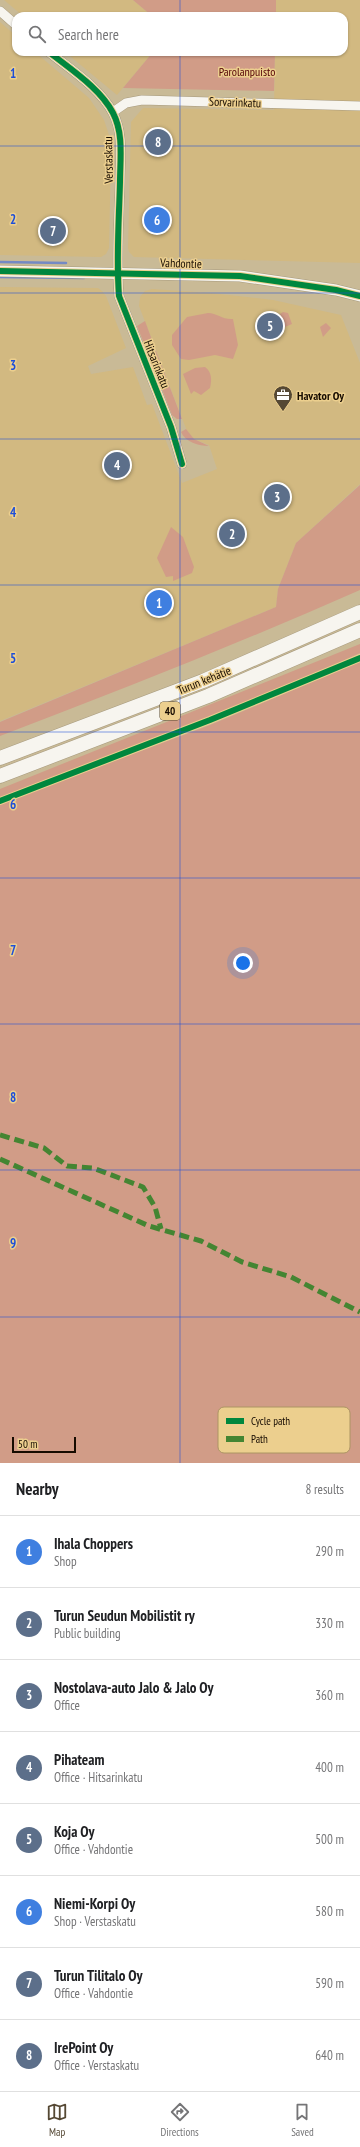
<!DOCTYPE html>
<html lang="en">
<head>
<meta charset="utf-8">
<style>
	:root { --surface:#fff; --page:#f6f6f6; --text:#202124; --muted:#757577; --line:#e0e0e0; --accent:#554834 }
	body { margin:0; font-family:"PT Sans Narrow",sans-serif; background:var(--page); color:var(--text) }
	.scale { position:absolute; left:12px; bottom:10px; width:64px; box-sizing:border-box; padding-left:4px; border:2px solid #160b00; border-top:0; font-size:11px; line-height:14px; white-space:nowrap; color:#160b00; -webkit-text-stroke:3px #eccf8e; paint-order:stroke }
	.you { position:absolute; left:243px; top:963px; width:14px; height:14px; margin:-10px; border:3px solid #fff; border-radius:50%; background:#1a73e8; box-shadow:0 0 0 6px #1a73e833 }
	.badge { display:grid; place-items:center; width:26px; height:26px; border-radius:50%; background:var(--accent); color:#fff; font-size:13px; font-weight:700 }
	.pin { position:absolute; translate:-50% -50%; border:2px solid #fff; box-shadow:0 1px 4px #0006 }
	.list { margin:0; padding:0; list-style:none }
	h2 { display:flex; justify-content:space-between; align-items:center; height:52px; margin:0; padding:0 16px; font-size:17px }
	h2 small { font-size:13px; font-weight:400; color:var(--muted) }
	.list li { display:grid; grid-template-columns:26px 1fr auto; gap:12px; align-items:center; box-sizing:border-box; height:72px; padding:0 16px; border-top:1px solid var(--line) }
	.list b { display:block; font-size:15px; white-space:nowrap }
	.list p { margin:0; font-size:13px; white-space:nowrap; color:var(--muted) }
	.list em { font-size:13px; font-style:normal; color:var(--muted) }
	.icon { flex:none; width:22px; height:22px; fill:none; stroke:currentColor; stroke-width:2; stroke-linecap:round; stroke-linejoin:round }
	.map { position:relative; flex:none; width:360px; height:1463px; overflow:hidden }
	.search { position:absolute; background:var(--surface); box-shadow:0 1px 3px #0004; left:12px; right:12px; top:12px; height:44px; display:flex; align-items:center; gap:10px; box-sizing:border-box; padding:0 14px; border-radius:12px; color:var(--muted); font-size:15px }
	.sheet { height:628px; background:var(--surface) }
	nav { display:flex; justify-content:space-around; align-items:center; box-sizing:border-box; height:56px; border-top:1px solid var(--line); background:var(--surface); font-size:11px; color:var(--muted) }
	nav a { display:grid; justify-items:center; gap:2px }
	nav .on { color:var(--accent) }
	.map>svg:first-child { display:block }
</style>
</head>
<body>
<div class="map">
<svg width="360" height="1463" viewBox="0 0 360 1463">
	<rect width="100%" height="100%" fill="#c9ba96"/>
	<g fill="#d2b981">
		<path d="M4,0H133L152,16H23Z"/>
		<path d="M276,0H360V263L134,257L129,252L128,248L131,122L143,108L274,110L275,52H344V16H276Z"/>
		<path d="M0,22L16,36V52H35L89,98L104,120L110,138L111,153L109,248L106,254L101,257L0,255Z"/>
		<path d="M65,52H153L117,95Z"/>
		<path d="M0,287L98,288L102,291L106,296L126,348L88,366L91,374L133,367L147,405L152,404L182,483L217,469L209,445L194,439L187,431L139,306L140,297L145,291L152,289L211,293L273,300L341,315L360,363V484L296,543L278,589L276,607L0,721Z"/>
	</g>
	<g fill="#d19c87">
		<path d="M133,0H276V16H152Z"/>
		<path d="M153,52H275L274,91L123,88Z"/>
		<path d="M283,312L288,313L292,324L285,327L280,314Z"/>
		<path d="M208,313C217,313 223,320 233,319L238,345L233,359L215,355L189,360L181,359L172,345V335L187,317Z"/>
		<path d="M145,321L155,348L147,351L137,326Z"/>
		<path d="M326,323L331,328L323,337L320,327Z"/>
		<path d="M156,351L182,419H177L172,415L149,355Z"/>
		<path d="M205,367C212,372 212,380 210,388L201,395L194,391L191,394L183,374L195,368Z"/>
		<path d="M186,429L194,439L209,446C199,446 185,442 181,432Z"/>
		<path d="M360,485V590C242,642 121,690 0,736V722L276,607L278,589L296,543Z"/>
		<path d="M171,527L183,537L194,567L192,573L173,581V576L166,577L157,558Z"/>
		<path d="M360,644V653C243,707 121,753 0,798V789Z"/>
		<path d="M360,662V1463H0V804L210,725Z"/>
	</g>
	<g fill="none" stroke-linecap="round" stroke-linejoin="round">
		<g stroke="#7489c4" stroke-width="2.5">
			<path d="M0,262L66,263"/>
			<path d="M0,277L84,278"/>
		</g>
		<defs>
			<g id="minor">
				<path d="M0,11L16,25"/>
				<path d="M49,52C70,69 100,88 113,113C124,134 120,160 120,182C119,220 116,258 119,296L171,427L182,464"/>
				<path d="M113,112L126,103L142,100L360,106"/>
			</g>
			<path id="tertiary" d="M0,271L240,276L336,290L360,296"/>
			<g id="trunk">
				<path d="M0,758L203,681L360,612"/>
				<path d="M0,776L208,696L360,630"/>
			</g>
		</defs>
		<use href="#minor" stroke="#a6997d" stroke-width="10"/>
		<use href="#tertiary" stroke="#a6997d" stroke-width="12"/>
		<use href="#trunk" stroke="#a6997d" stroke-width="15"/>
		<use href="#minor" stroke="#f7f5ef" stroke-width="9"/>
		<use href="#tertiary" stroke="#f7f5ef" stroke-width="11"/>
		<use href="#trunk" stroke="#f7f5ef" stroke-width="14"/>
		<g stroke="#448532" stroke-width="5" stroke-dasharray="10 5" stroke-linecap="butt">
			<path d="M0,1135L44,1148L67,1166L93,1168L143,1187L155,1207L161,1229"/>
			<path d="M0,1159L149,1226L201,1241L242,1262L291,1277L360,1312"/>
		</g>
		<defs>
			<g id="cycleway">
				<path d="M49,52C70,69 100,88 113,113C124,134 120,160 120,182C119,220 116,258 119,296L171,427L182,464"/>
				<path d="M0,271L240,276L336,290L360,296"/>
				<path d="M0,801L210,720L360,658"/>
			</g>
		</defs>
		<use href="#cycleway" stroke="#eccf8e" stroke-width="8"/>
		<use href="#cycleway" stroke="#00873e" stroke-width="6"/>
	</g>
	<path fill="none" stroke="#1d4ed8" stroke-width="1" stroke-opacity="0.55" d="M180,0V16M180,52V1463M0,146H360M0,293H360M0,439H360M0,585H360M0,732H360M0,878H360M0,1024H360M0,1170H360M0,1317H360"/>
	<defs>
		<symbol id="office-pin" viewBox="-11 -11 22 30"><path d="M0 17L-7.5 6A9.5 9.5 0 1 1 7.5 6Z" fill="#554834" stroke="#eccf8e"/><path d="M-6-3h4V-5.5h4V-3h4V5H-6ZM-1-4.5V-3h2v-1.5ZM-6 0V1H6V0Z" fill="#fff"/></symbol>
	</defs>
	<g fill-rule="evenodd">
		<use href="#office-pin" x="272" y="384" width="22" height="30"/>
	</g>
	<g text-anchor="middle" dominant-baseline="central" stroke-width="3" stroke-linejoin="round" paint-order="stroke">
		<rect fill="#eccf8e" stroke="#56462b" stroke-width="1" x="160" y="702" width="20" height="18" rx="3"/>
		<g font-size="11" font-weight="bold" fill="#160b00">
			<text x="170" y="711">40</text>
		</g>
		<g font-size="12" fill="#550306" stroke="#eccf8e">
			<text x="247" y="71">Parolanpuisto</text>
		</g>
		<g font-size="12" fill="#160b00" stroke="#eccf8e">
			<text transform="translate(235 102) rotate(2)">Sorvarinkatu</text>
			<text transform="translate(108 160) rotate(-91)">Verstaskatu</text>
			<text transform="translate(181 263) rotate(2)">Vahdontie</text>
			<text transform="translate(157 364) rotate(68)">Hitsarinkatu</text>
			<text transform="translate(204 680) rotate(-22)">Turun kehätie</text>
		</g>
		<g font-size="12" font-weight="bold" fill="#160b00" stroke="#eccf8e" text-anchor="start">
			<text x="297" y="395">Havator Oy</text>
		</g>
	</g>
	<rect x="218" y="1407" width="132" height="46" rx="6" fill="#eccf8e" stroke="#ac9463" stroke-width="1"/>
	<rect x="226" y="1418" width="18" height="6" fill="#00873e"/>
	<rect x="226" y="1436" width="18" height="6" fill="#448532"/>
	<g font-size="11" fill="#160b00">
		<text x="251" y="1425">Cycle path</text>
		<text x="251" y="1443">Path</text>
	</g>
	<g font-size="13" text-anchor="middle" font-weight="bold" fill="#1d4ed8" stroke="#eccf8e" stroke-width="3" stroke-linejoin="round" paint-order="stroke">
		<text x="13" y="78">1</text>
		<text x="13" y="224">2</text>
		<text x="13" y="370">3</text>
		<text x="13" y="517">4</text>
		<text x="13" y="663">5</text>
		<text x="13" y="809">6</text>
		<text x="13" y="955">7</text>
		<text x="13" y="1102">8</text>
		<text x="13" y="1248">9</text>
	</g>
</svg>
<div class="scale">50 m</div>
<div class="you"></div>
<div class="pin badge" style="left:159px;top:603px;background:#3f7fe0">1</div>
<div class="pin badge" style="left:232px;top:534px;background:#5c6f8a">2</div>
<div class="pin badge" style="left:277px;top:497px;background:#5c6f8a">3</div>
<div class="pin badge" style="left:117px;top:465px;background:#5c6f8a">4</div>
<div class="pin badge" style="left:270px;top:326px;background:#5c6f8a">5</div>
<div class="pin badge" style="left:157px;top:220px;background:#3f7fe0">6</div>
<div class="pin badge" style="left:53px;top:231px;background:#5c6f8a">7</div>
<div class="pin badge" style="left:158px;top:142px;background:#5c6f8a">8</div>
<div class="search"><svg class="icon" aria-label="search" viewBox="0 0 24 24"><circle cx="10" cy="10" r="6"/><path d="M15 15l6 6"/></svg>Search here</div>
</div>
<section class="sheet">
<h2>Nearby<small>8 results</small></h2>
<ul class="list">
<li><span class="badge" style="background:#3f7fe0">1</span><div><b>Ihala Choppers</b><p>Shop</p></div><em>290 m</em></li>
<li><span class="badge" style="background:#5c6f8a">2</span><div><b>Turun Seudun Mobilistit ry</b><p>Public building</p></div><em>330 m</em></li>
<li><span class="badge" style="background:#5c6f8a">3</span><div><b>Nostolava-auto Jalo &amp; Jalo Oy</b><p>Office</p></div><em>360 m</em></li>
<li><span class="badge" style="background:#5c6f8a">4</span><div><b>Pihateam</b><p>Office · Hitsarinkatu</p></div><em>400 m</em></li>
<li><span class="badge" style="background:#5c6f8a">5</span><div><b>Koja Oy</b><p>Office · Vahdontie</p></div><em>500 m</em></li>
<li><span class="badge" style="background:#3f7fe0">6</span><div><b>Niemi-Korpi Oy</b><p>Shop · Verstaskatu</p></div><em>580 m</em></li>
<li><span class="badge" style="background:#5c6f8a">7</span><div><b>Turun Tilitalo Oy</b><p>Office · Vahdontie</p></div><em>590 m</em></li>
<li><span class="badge" style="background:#5c6f8a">8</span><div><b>IrePoint Oy</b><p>Office · Verstaskatu</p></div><em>640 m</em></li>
</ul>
</section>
<nav>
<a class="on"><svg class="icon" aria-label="map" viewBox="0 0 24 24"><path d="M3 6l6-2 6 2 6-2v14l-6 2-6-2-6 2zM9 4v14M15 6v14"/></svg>Map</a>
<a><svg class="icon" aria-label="directions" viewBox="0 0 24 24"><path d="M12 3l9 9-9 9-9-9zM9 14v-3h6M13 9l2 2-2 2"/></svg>Directions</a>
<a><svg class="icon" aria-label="saved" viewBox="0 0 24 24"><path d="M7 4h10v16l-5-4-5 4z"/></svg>Saved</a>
</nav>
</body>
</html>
